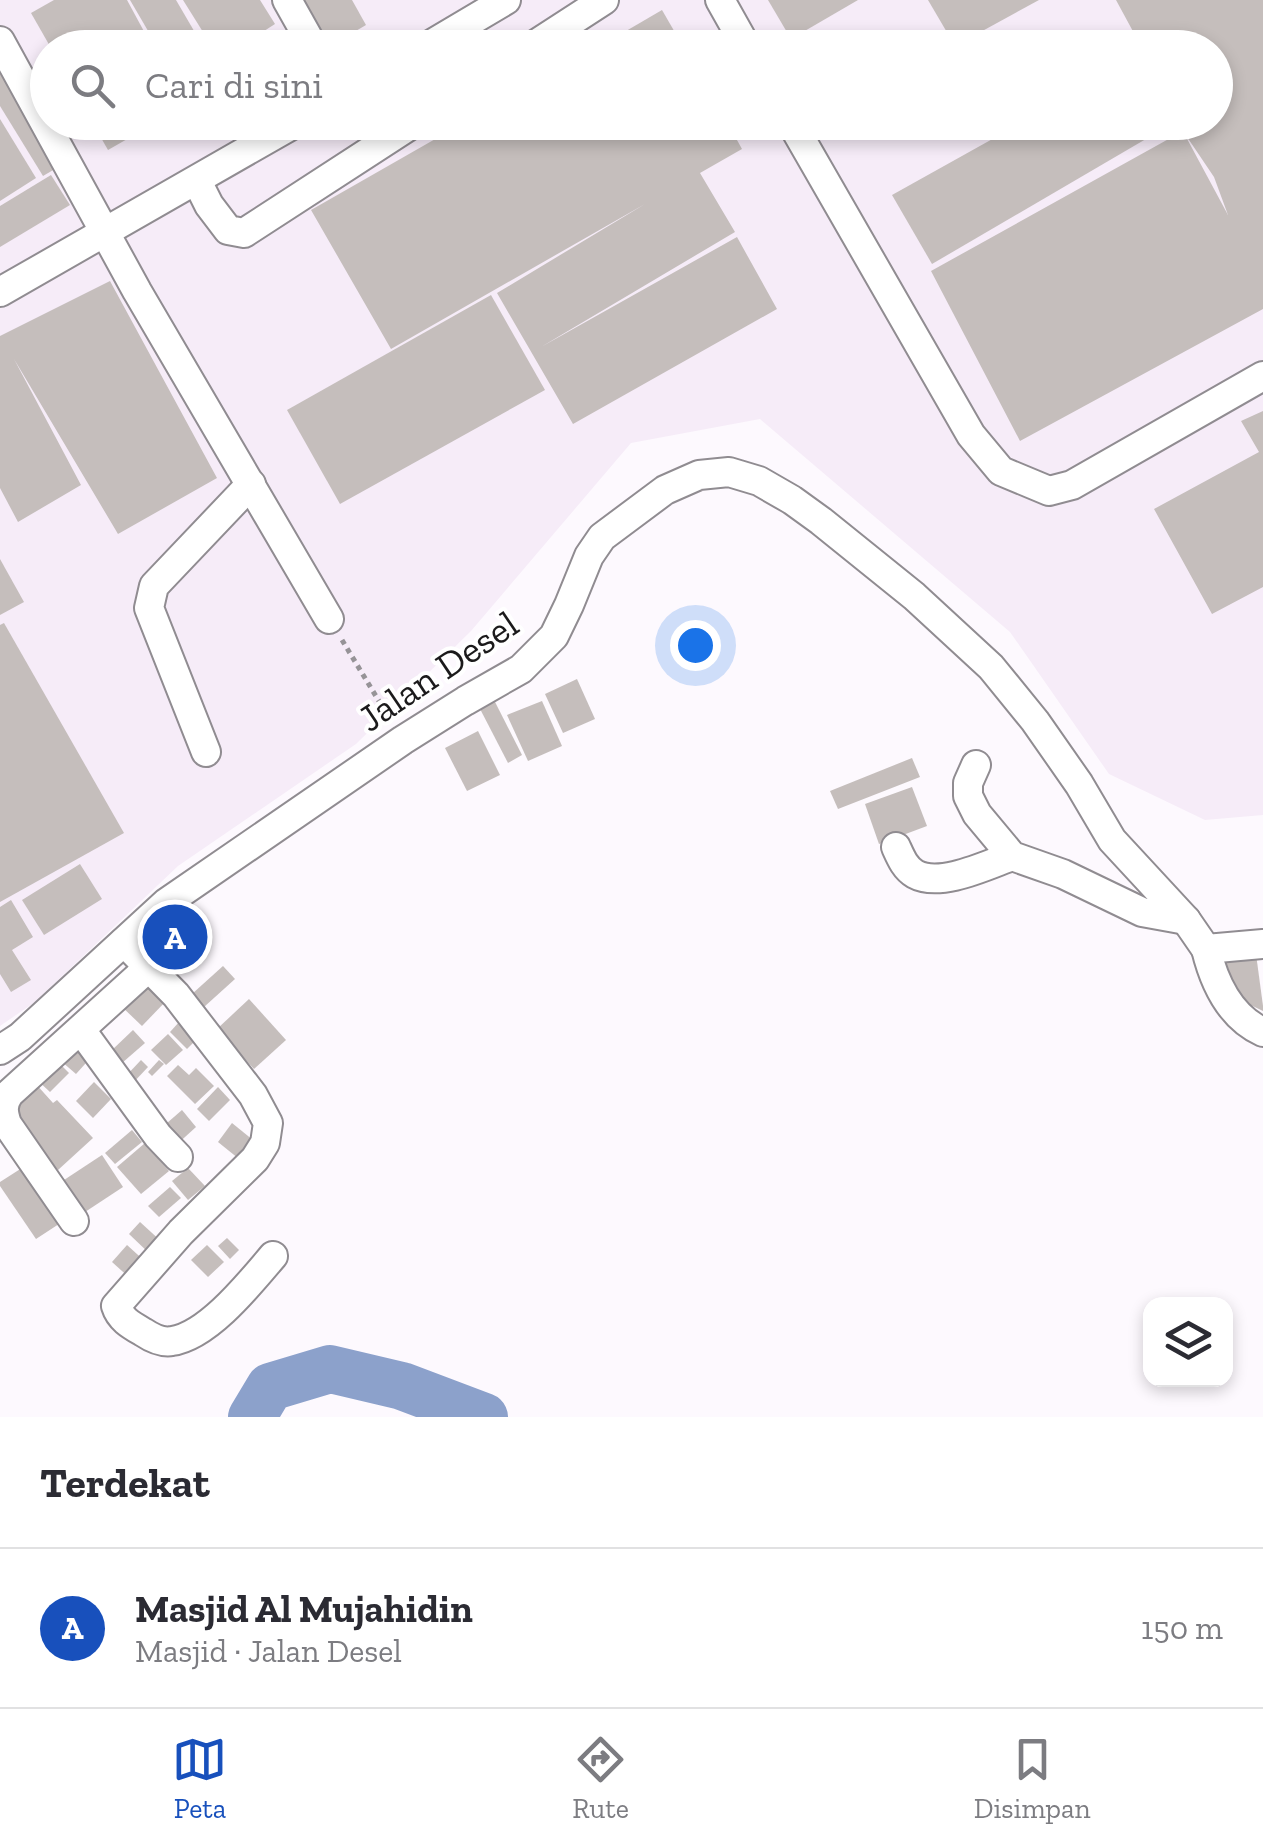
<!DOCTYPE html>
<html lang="id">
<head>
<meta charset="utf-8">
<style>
	:root { --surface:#fff; --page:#f2f2f3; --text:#2b2b33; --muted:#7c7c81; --line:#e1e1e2; --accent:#1850bc }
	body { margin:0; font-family:"Zilla Slab",serif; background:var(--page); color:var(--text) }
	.controls { position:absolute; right:30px; bottom:30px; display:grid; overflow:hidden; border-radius:20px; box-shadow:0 5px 15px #0003 }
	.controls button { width:90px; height:90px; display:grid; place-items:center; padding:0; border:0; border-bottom:2px solid var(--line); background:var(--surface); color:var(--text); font:50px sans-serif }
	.you { position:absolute; left:695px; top:645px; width:35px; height:35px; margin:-25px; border:8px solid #fff; border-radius:50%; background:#1a73e8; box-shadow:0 0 0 15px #1a73e833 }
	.badge { display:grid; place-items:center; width:65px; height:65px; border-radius:50%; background:var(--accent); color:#fff; font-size:32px; font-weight:700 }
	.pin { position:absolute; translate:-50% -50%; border:5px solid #fff; box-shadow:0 2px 10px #0006 }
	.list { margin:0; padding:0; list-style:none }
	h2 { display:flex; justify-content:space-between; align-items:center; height:130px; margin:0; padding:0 40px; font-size:42px }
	h2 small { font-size:32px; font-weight:400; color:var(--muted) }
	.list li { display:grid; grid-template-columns:65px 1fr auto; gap:30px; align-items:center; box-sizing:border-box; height:160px; padding:0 40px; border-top:2px solid var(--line) }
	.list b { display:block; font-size:38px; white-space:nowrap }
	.list p { margin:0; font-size:32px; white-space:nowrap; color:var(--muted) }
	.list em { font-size:32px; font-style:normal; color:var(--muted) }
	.icon { flex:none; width:55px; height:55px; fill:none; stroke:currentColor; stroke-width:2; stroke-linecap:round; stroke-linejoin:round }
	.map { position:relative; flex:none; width:1263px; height:1417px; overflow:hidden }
	.search { position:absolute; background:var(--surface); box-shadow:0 5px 15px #0003; left:30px; right:30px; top:30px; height:110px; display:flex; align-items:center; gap:25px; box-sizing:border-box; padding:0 35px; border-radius:55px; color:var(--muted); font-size:38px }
	.sheet { height:290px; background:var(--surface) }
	nav { display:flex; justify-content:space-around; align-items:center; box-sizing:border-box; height:140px; border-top:2px solid var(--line); background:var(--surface); font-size:28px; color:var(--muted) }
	nav a { display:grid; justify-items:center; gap:5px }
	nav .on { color:var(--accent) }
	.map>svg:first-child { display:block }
</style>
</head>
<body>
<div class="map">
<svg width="1263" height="1417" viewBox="0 0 1263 1417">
	<rect width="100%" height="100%" fill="#fdf9fe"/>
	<path fill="#f6ecf8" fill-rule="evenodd" d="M0,0H1263V815L1205,820L1109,774L1010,632L760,419L631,443L471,631L356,744L178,866L35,1002L0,1026ZM48,48H1216V122H48Z"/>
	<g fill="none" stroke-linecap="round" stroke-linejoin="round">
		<path stroke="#8ca1cb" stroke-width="48" d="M252,1417L270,1387L330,1369L402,1386L484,1417"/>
	</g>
	<g fill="#c5bebc" fill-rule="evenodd">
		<path d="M54,0H127L153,48H51L31,13Z"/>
		<path d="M130,0H176L204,48H158Z"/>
		<path d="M183,0H260L275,24L238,48H213Z"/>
		<path d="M290,0H352L366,25L327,48Z"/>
		<path d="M768,0H858L791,39Z"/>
		<path d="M928,0H1039L955,46Z"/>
		<path d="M1116,0H1263V309L1020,441L931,271L1183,131L1182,122H1216V48H1142ZM1185,134L1214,177L1228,215L1185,135Z"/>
		<path d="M662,10L684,48H597Z"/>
		<path d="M0,68L60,166L43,176L0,106Z"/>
		<path d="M0,119L36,178L0,201Z"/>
		<path d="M92,122H157L108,150Z"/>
		<path d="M465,122H727L742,149L700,173L735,232L541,347L737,237L777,309L573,424L497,293L645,204L391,349L311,210Z"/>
		<path d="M1023,122H1175L932,264L892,195Z"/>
		<path d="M51,175L70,205L0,247V206Z"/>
		<path d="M110,281L217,478L118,534L14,359L81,485L18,522L0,488V336Z"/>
		<path d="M491,295L545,390L340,504L287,410Z"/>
		<path d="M1263,411V587L1212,614L1154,509L1259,452L1241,421Z"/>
		<path d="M0,559L24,602L0,615Z"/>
		<path d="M4,623L124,833L0,902V625Z"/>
		<path d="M577,679L595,719L563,733L545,694Z"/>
		<path d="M493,698L522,755L508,763L478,705Z"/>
		<path d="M542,701L562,746L528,761L507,715Z"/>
		<path d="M478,731L500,775L467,791L445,748Z"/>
		<path d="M912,758L920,777L838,809L830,791Z"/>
		<path d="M912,787L927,826L879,844L865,804Z"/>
		<path d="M80,864L102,899L44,935L22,900Z"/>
		<path d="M11,900L33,937L12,950L31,980L11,992L0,974V907Z"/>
		<path d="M185,908L205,927L164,967L145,948Z"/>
		<path d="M1256,954L1263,1006V1011L1228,994L1222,959Z"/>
		<path d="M223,966L235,979L204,1007L192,994Z"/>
		<path d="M144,978L167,1000L142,1026L119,1004Z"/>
		<path d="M249,999L286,1040L254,1069L217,1029Z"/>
		<path d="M180,1021L198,1038L187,1049L170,1032Z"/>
		<path d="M133,1030L145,1043L122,1063L111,1051Z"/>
		<path d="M168,1034L183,1050L166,1065L151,1050Z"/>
		<path d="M80,1039L95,1053L76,1074L61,1061Z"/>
		<path d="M54,1058L69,1073L50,1092L35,1078Z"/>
		<path d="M141,1060L148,1067L132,1084L125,1077Z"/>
		<path d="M159,1060L164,1064L152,1076L148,1072Z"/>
		<path d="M178,1065L189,1075L196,1068L214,1086L195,1104L167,1076Z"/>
		<path d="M94,1082L111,1099L93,1118L76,1101Z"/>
		<path d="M35,1083L53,1103L57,1100L93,1138L58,1170L21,1131L26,1127L8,1108Z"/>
		<path d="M218,1087L230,1100L209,1121L197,1109Z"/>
		<path d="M182,1110L196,1127L174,1147L159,1130Z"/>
		<path d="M232,1123L258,1144L244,1163L218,1142Z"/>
		<path d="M132,1130L142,1142L115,1164L105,1153Z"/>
		<path d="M145,1143L169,1171L141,1194L117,1167Z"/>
		<path d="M102,1155L123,1187L85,1212L64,1180Z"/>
		<path d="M25,1166L62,1222L36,1239L0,1186V1182Z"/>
		<path d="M188,1168L205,1186L188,1200L172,1181Z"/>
		<path d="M170,1187L181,1198L159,1217L148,1206Z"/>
		<path d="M140,1222L163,1243L151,1255L129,1234Z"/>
		<path d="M227,1238L239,1250L230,1259L218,1246Z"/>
		<path d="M127,1245L148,1264L132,1280L112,1262Z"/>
		<path d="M207,1245L224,1262L208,1277L191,1260Z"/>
	</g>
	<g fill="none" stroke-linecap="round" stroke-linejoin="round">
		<defs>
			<g id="minor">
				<path d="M287,0L314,48"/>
				<path d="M720,0L747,48"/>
				<path d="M0,41L137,291L329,619"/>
				<path d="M425,48L506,0"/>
				<path d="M530,48L604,0"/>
				<path d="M791,122L971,435L1001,471L1049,491L1072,485L1263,376"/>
				<path d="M197,181L209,205L228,230L244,233L415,122"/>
				<path d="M0,292L297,122"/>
				<path d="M206,752L149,608L154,586L251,484"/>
				<path d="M976,765L968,783V796L977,814L1012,856L1063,874L1142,912L1186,920"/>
				<path d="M896,847C901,858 905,868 915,874C940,888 987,865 1012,856"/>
				<path d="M124,942L176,995L253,1095L268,1123L265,1143L255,1159L181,1232L116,1306C120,1319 131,1325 143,1332C152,1338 162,1343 172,1341C208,1336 250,1283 273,1256"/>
				<path d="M1206,949C1214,982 1230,1017 1263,1032"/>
				<path d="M81,1030L158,1136L178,1157"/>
				<path d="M0,1050L20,1037L166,903L403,740L465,701L521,669L554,636L569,605L589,556L602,537L665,490L699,475L729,472L759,481L792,500L821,521L914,596L991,667L1035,721L1079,784L1112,840L1186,920L1206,949L1263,944"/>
				<path d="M74,1221L7,1124C3,1112 2,1105 9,1094L149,967"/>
			</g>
		</defs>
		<use href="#minor" stroke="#908c91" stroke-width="32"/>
		<path stroke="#969397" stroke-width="5" stroke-dasharray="5 5" stroke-linecap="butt" d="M342,640L391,721"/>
		<use href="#minor" stroke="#fff" stroke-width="28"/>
	</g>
	<g text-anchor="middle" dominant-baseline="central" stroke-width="8" stroke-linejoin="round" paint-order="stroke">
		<g font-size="38" fill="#1b1a1b" stroke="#fff">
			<text transform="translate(438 671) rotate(-34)">Jalan Desel</text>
		</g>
	</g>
</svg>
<div class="controls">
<button><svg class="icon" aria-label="layers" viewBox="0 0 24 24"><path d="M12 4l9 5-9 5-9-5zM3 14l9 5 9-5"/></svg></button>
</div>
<div class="you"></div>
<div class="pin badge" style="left:175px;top:937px">A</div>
<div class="search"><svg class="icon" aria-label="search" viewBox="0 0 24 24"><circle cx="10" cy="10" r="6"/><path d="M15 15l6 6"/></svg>Cari di sini</div>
</div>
<section class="sheet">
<h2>Terdekat<small></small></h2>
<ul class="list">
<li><span class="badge">A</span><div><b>Masjid Al Mujahidin</b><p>Masjid · Jalan Desel</p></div><em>150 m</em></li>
</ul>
</section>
<nav>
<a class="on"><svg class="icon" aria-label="map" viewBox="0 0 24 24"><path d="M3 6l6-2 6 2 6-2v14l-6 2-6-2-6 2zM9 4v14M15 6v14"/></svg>Peta</a>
<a><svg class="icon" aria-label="directions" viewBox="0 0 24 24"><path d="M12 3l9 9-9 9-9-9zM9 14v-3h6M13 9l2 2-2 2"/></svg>Rute</a>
<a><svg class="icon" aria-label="saved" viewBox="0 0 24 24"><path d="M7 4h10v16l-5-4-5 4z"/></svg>Disimpan</a>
</nav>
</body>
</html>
